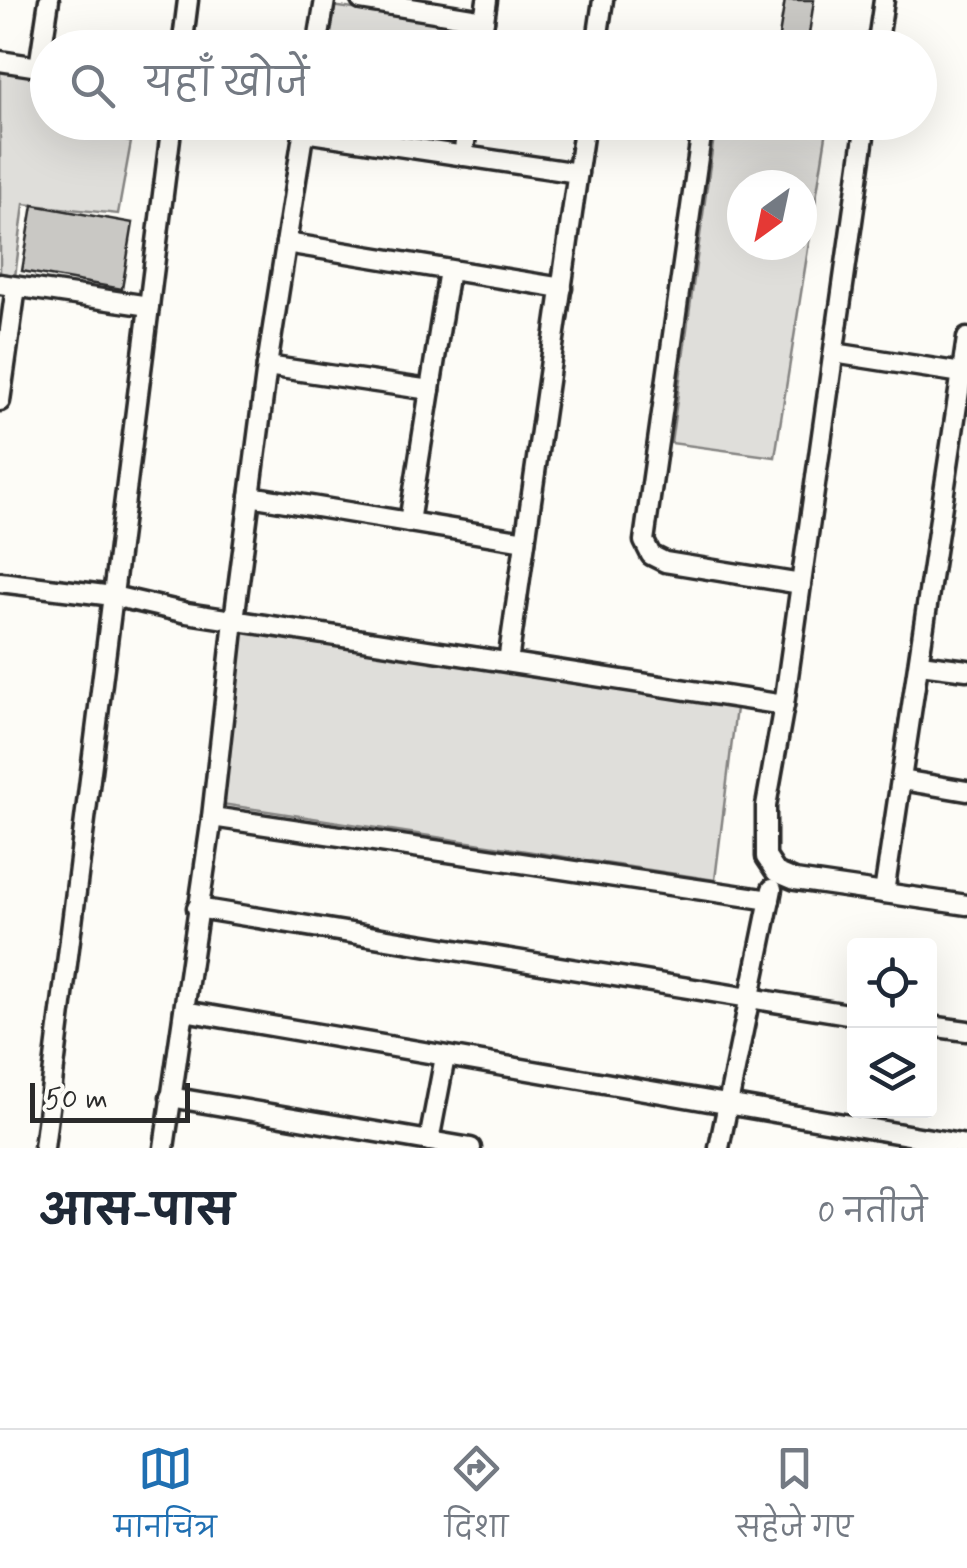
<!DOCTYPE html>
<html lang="hi">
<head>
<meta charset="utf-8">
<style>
	:root { --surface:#fff; --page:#f2f2f3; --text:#1f2937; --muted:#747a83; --line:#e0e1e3; --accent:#1f6fb2 }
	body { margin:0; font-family:Mynerve,"Playpen Sans Deva",sans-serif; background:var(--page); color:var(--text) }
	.controls { position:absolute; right:30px; bottom:30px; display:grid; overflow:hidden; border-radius:10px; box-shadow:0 10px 40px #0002 }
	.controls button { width:90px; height:90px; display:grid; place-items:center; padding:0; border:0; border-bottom:2px solid var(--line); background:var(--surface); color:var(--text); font:50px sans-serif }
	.compass { position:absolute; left:727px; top:170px; width:90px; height:90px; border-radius:50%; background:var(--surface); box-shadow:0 10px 40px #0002; rotate:213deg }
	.scale { position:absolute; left:30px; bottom:25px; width:160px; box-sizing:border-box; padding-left:10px; border:5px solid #2b2b2b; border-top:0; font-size:28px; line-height:35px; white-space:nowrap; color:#2b2b2b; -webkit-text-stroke:8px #fdfcf7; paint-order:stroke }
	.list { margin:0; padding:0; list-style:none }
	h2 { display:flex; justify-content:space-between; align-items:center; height:130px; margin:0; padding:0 40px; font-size:42px }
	h2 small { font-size:32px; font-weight:400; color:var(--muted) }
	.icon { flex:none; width:55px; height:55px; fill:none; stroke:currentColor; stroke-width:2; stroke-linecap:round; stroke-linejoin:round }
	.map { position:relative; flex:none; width:967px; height:1148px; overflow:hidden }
	.search { position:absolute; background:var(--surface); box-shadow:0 10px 40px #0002; left:30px; right:30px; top:30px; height:110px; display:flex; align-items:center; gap:25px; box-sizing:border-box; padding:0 35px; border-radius:55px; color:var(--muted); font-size:38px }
	.sheet { height:280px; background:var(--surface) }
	nav { display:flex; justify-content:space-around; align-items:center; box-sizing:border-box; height:140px; border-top:2px solid var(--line); background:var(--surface); font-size:28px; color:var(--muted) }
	nav a { display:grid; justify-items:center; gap:5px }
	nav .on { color:var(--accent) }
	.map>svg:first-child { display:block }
</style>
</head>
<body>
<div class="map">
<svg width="967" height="1148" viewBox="0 0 967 1148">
	<rect width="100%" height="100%" fill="#fdfcf7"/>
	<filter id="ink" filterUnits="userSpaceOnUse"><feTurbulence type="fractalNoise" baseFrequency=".01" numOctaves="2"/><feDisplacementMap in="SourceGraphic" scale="20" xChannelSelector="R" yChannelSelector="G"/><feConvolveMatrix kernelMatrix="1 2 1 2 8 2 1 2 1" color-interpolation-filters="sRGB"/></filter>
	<g filter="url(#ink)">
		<g fill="#dfdeda" stroke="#858482" stroke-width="2.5" fill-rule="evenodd">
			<path d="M332,6L474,26L471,47L326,48Z"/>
			<path d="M0,66L47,73L48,122L90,123L89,133L131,142L118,214L24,204L15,277L0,275Z"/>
			<path d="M316,122L462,123L459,149L316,126Z"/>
			<path d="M716,122L828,123L775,457L671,443ZM742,185H802V245H742Z"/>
			<path d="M239,627L736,708L715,880L222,804Z"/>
		</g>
		<g fill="#c9c8c4" stroke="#2b2b2b" stroke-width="2.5">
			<path d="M785,0H814L807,48H777Z"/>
			<path d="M101,122H134L132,137L100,133Z"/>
			<path d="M33,205L133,223L122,289L22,271Z"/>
		</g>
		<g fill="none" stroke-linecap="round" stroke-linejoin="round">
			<defs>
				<g id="street">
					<path d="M361,0L484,20"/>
					<path d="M182,48L188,0"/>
					<path d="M317,48L325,0"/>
					<path d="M480,48L487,0"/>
					<path d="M596,48L603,0"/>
					<path d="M877,48L884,0"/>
					<path d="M0,61L39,67"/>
					<path d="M48,68L39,67L49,0"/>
					<path d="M703,122L644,541L651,555L665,562L801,584"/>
					<path d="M866,122L784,705L766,806V857L776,872L795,880L967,905"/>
					<path d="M304,132L578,173"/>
					<path d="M463,156L468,122"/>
					<path d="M286,243L562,288"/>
					<path d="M0,284L149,306"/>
					<path d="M834,353L962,373"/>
					<path d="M267,366L430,390"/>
					<path d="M0,401L16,287"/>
					<path d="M250,496L525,541"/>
					<path d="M409,522L449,270"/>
					<path d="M0,582L113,596L187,613L784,705"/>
					<path d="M508,662L585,122"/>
					<path d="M920,664L967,670"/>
					<path d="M902,780L967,791"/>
					<path d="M212,817L770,900"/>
					<path d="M884,893L967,338"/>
					<path d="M197,908L854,1015"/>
					<path d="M184,1011L966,1145"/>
					<path d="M930,1026L967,1031"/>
					<path d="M170,1097L471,1148"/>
					<path d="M429,1141L445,1057"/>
					<path d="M44,1148L172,122"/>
					<path d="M164,1148L212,817L234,620L267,366L305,122"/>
					<path d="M719,1148L772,889"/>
				</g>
			</defs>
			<use href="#street" stroke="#2b2b2b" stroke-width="25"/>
			<use href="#street" stroke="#fdfcf7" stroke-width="18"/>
		</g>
	</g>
</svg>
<div class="controls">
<button><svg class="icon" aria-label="locate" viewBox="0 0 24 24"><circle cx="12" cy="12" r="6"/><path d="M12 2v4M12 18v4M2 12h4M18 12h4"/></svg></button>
<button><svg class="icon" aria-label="layers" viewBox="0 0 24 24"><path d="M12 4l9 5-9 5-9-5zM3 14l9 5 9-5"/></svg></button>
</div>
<svg class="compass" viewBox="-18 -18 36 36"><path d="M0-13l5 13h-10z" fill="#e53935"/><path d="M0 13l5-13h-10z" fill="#747a83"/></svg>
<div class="scale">50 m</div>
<div class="search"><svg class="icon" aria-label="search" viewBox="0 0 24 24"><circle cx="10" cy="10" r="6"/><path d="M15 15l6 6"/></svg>यहाँ खोजें</div>
</div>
<section class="sheet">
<h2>आस-पास<small>0 नतीजे</small></h2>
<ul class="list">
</ul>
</section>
<nav>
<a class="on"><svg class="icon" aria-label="map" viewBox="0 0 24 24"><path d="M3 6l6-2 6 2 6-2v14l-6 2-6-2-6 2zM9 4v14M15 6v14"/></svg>मानचित्र</a>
<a><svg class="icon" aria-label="directions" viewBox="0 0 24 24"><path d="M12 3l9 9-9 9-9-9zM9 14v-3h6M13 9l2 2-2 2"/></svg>दिशा</a>
<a><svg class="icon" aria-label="saved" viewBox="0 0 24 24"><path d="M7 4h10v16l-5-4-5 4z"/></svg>सहेजे गए</a>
</nav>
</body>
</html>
